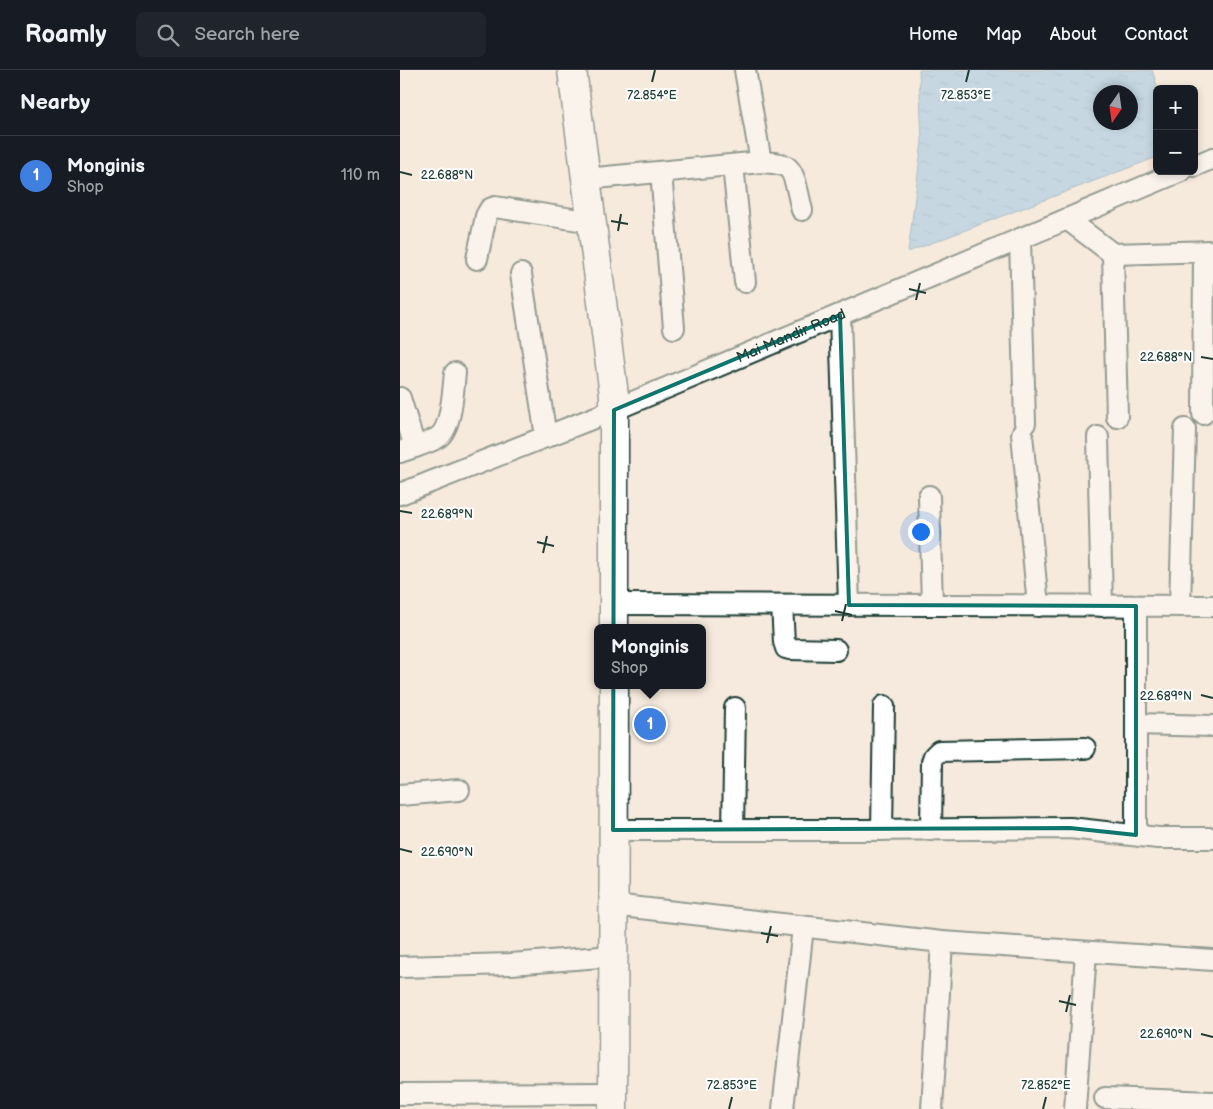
<!DOCTYPE html>
<html lang="en">
<head>
<meta charset="utf-8">
<style>
	:root { --surface:#171b24; --page:#20242c; --text:#f1f3f6; --muted:#9ea1a6; --line:#363941; --accent:#2563eb }
	body { margin:0; font-family:"Balsamiq Sans",sans-serif; background:var(--page); color:var(--text) }
	.controls { position:absolute; right:15px; top:15px; display:grid; overflow:hidden; border-radius:8px; box-shadow:0 2px 8px #0003 }
	.controls button { width:45px; height:45px; display:grid; place-items:center; padding:0; border:0; border-bottom:1px solid var(--line); background:var(--surface); color:var(--text); font:25px sans-serif }
	.compass { position:absolute; left:693px; top:15px; width:45px; height:45px; border-radius:50%; background:var(--surface); box-shadow:0 2px 8px #0003; rotate:193deg }
	.you { position:absolute; left:520px; top:461px; width:18px; height:18px; margin:-12px; border:4px solid #fff; border-radius:50%; background:#1a73e8; box-shadow:0 0 0 8px #1a73e833 }
	.badge { display:grid; place-items:center; width:32px; height:32px; border-radius:50%; background:var(--accent); color:#fff; font-size:16px; font-weight:700 }
	.pin { position:absolute; translate:-50% -50%; border:2px solid #fff; box-shadow:0 1px 5px #0006 }
	.popup { position:absolute; left:194px; top:554px; width:112px; height:65px; box-sizing:border-box; display:grid; place-content:center; border-radius:8px; background:var(--surface); filter:drop-shadow(0 1px 4px #0005); font-size:16px; white-space:nowrap; color:var(--muted) }
	.popup b { font-size:19px; color:var(--text) }
	.popup::after { content:''; position:absolute; left:50%; top:100%; margin-left:-10px; border:10px solid transparent; border-top-color:var(--surface) }
	.list { margin:0; padding:0; list-style:none }
	h2 { display:flex; justify-content:space-between; align-items:center; height:65px; margin:0; padding:0 20px; font-size:21px }
	h2 small { font-size:16px; font-weight:400; color:var(--muted) }
	.list li { display:grid; grid-template-columns:32px 1fr auto; gap:15px; align-items:center; box-sizing:border-box; height:80px; padding:0 20px; border-top:1px solid var(--line) }
	.list b { display:block; font-size:19px; white-space:nowrap }
	.list p { margin:0; font-size:16px; white-space:nowrap; color:var(--muted) }
	.list em { font-size:16px; font-style:normal; color:var(--muted) }
	.icon { flex:none; width:28px; height:28px; fill:none; stroke:currentColor; stroke-width:2; stroke-linecap:round; stroke-linejoin:round }
	.map { position:relative; flex:none; width:813px; height:1039px; overflow:hidden }
	header { display:flex; align-items:center; gap:30px; box-sizing:border-box; height:70px; padding:0 25px; background:var(--surface); border-bottom:1px solid var(--line) }
	header strong { font-size:24px }
	nav { display:flex; gap:28px; margin-inline-start:auto; font-size:18px }
	.search { width:350px; height:45px; background:var(--page); display:flex; align-items:center; gap:12px; box-sizing:border-box; padding:0 18px; border-radius:8px; color:var(--muted); font-size:19px }
	main { display:flex }
	aside { flex:1; background:var(--surface) }
	.map>svg:first-child { display:block }
</style>
</head>
<body>
<header>
<strong>Roamly</strong>
<div class="search"><svg class="icon" aria-label="search" viewBox="0 0 24 24"><circle cx="10" cy="10" r="6"/><path d="M15 15l6 6"/></svg>Search here</div>
<nav><a>Home</a><a>Map</a><a>About</a><a>Contact</a></nav>
</header>
<main>
<aside>
<h2>Nearby<small></small></h2>
<ul class="list">
<li><span class="badge" style="background:#3f7fe0">1</span><div><b>Monginis</b><p>Shop</p></div><em>110 m</em></li>
</ul>
</aside>
<div class="map">
<svg width="813" height="1039" viewBox="0 0 813 1039">
	<defs>
		<pattern id="water-ripples" width="26" height="14" patternUnits="userSpaceOnUse" patternTransform="scale(1.25)"><rect width="26" height="14" fill="#8cc1e9"/><path d="M2 4q2-2 4 0t4 0M15 11q2-2 4 0t4 0" fill="none" stroke="#729ebe"/></pattern>
	</defs>
	<rect width="100%" height="100%" fill="#f5eadd"/>
	<filter id="ink" filterUnits="userSpaceOnUse"><feTurbulence type="fractalNoise" baseFrequency=".02" numOctaves="2"/><feDisplacementMap in="SourceGraphic" scale="10" xChannelSelector="R" yChannelSelector="G"/><feConvolveMatrix kernelMatrix="1 2 1 2 8 2 1 2 1" color-interpolation-filters="sRGB"/></filter>
	<g filter="url(#ink)">
		<path fill="url(#water-ripples)" stroke="#608ca1" fill-rule="evenodd" d="M519,0H752L758,19L757,87L508,182L522,72ZM700,22H730V52H700Z"/>
		<g fill="none" stroke-linecap="round" stroke-linejoin="round">
			<defs>
				<g id="minor">
					<path d="M345,0L361,92"/>
					<path d="M333,95L345,212"/>
					<path d="M794,96L813,88"/>
					<path d="M261,102L274,258"/>
					<path d="M186,109L361,92C370,93 381,92 388,98C396,105 399,130 402,140"/>
					<path d="M667,149L713,184L813,181"/>
					<path d="M620,169L625,353"/>
					<path d="M713,184L717,347"/>
					<path d="M77,189L86,146L90,139L95,137L192,152"/>
					<path d="M121,204L146,367"/>
					<path d="M440,245L449,535"/>
					<path d="M0,328L15,377"/>
					<path d="M803,344L804,182"/>
					<path d="M622,364L638,536"/>
					<path d="M698,367L702,536"/>
					<path d="M0,382C12,378 26,374 37,368C52,360 53,319 55,303"/>
					<path id="s1" d="M0,424L214,340L781,101"/>
					<path d="M529,426L532,535"/>
					<path d="M214,534L813,536"/>
					<path d="M382,535L384,572L386,578L390,579L436,580"/>
					<path d="M736,536V765"/>
					<path d="M780,536L785,359"/>
					<path d="M736,654L813,656"/>
					<path d="M0,725L59,720"/>
					<path d="M213,760H465L670,758L758,768H813"/>
					<path d="M333,760L335,638"/>
					<path d="M482,760L484,636"/>
					<path d="M531,760L532,692L534,686L539,681L685,678"/>
					<path d="M213,835L542,872L813,890"/>
					<path d="M0,897L111,894L213,886"/>
					<path d="M0,1024L213,1023"/>
					<path d="M705,1028L813,1032"/>
					<path d="M383,1039L403,857"/>
					<path d="M532,1039L542,872"/>
					<path d="M675,1039L686,882"/>
				</g>
				<g id="secondary">
					<path d="M172,0L214,325V558"/>
					<path d="M213,1039L214,615"/>
				</g>
			</defs>
			<use href="#minor" stroke="#1f3d34" stroke-width="24"/>
			<use href="#secondary" stroke="#1f3d34" stroke-width="31"/>
			<use href="#minor" stroke="#fff" stroke-width="20"/>
			<use href="#secondary" stroke="#fff" stroke-width="28"/>
		</g>
	</g>
	<path d="M0 0H813V1039H0ZM440,245L449,535L736,536V765L670,758L213,760L214,340Z" fill="#f5eadd" fill-opacity=".55" fill-rule="evenodd"/>
	<path fill="none" stroke="#0f766e" stroke-width="4" stroke-linejoin="round" d="M440,245L449,535L736,536V765L670,758L213,760L214,340Z"/>
	<path fill="none" stroke="#1f3d34" stroke-width="2" d="M252,12L255,0M566,12L569,0M0,102L12,105M211,151L228,154M218,161L221,144M509,219L526,223M516,230L520,213M801,287L813,289M0,441L12,443M137,472L154,476M143,483L147,466M435,541L452,545M442,551L446,534M801,625L813,628M0,779L12,782M361,863L378,866M367,873L371,856M659,931L676,935M666,942L670,925M801,964L813,967M329,1039L332,1027M643,1039L646,1027"/>
	<g text-anchor="middle" dominant-baseline="central" stroke-width="4" stroke-linejoin="round" paint-order="stroke">
		<g font-size="15" fill="#1f3d34" stroke="#fff">
			<text stroke="none"><textPath href="#s1" startOffset="422">Mai Mandir Road</textPath></text>
		</g>
	</g>
	<g font-size="12" text-anchor="middle" fill="#1f3d34" stroke="#fff" stroke-width="4" stroke-linejoin="round" paint-order="stroke">
		<text x="252" y="29">72.854°E</text>
		<text x="566" y="29">72.853°E</text>
		<text x="47" y="109">22.688°N</text>
		<text x="766" y="291">22.688°N</text>
		<text x="47" y="448">22.689°N</text>
		<text x="766" y="630">22.689°N</text>
		<text x="47" y="786">22.690°N</text>
		<text x="766" y="968">22.690°N</text>
		<text x="332" y="1019">72.853°E</text>
		<text x="646" y="1019">72.852°E</text>
	</g>
</svg>
<div class="controls">
<button>+</button>
<button>−</button>
</div>
<svg class="compass" viewBox="-18 -18 36 36"><path d="M0-13l5 13h-10z" fill="#e53935"/><path d="M0 13l5-13h-10z" fill="#9ea1a6"/></svg>
<div class="you"></div>
<div class="pin badge" style="left:250px;top:654px;background:#3f7fe0">1</div>
<div class="popup"><b>Monginis</b>Shop</div>
</div>
</main>
</body>
</html>
